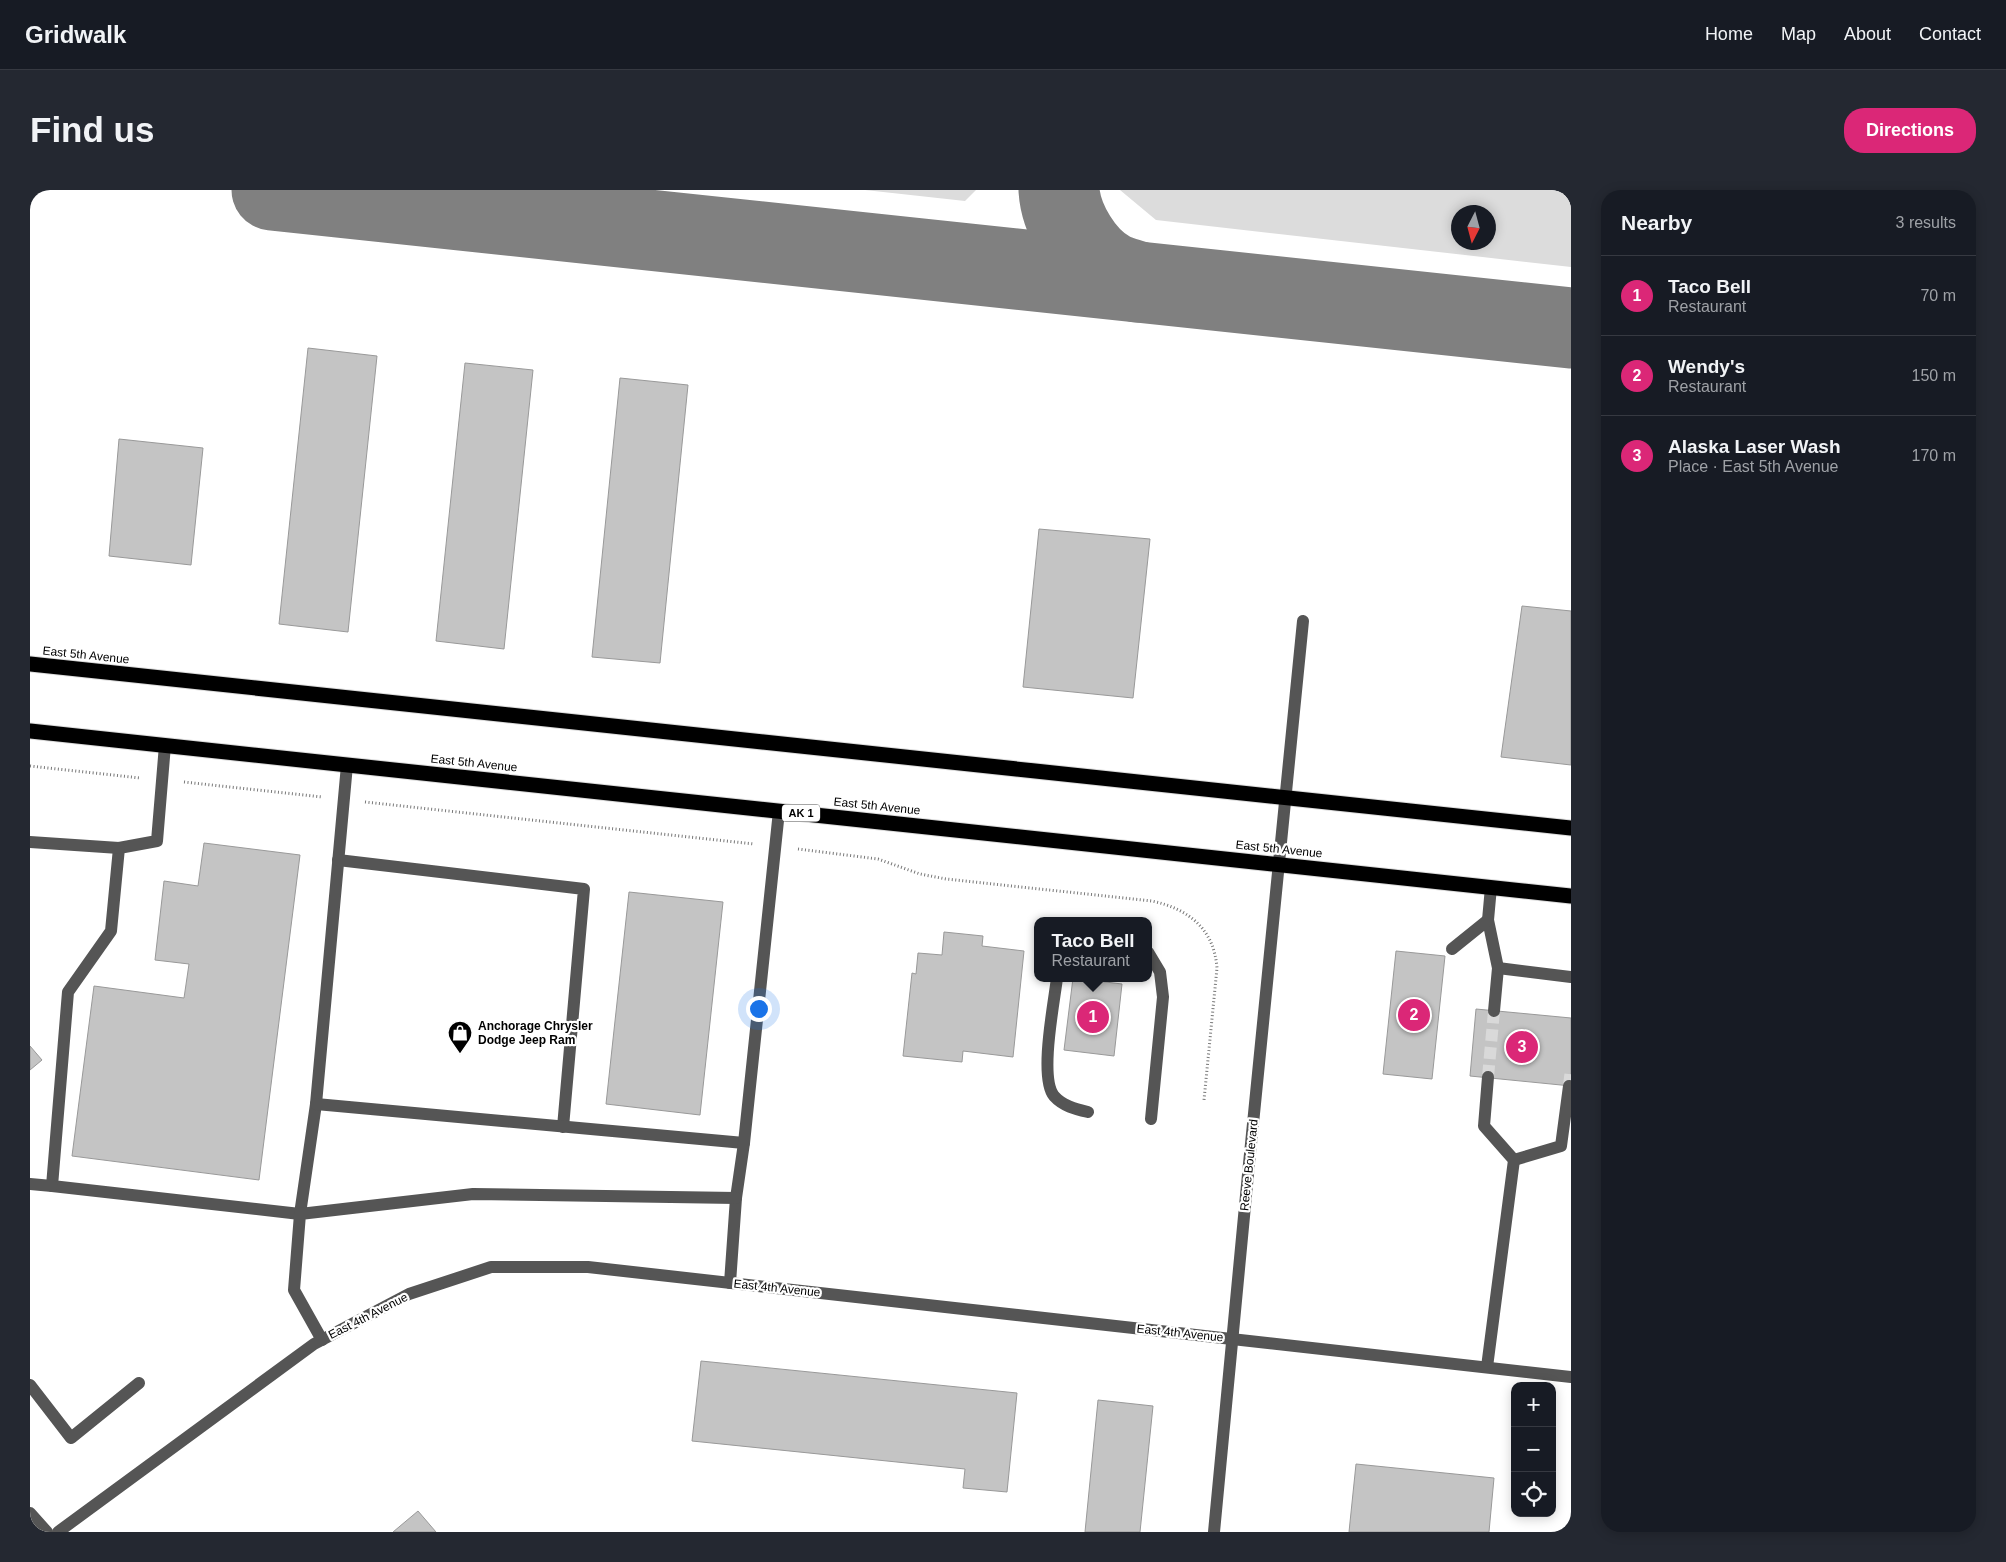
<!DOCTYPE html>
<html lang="en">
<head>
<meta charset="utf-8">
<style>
	:root { --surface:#171b24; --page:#242831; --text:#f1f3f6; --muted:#9ea1a6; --line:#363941; --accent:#db2777 }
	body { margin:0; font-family:Arial,sans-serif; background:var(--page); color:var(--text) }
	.controls { position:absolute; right:15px; bottom:15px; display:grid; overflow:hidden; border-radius:10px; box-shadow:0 2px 12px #0003 }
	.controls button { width:45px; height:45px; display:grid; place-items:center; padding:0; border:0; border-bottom:1px solid var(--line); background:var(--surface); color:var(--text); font:25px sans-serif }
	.compass { position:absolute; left:1421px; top:15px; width:45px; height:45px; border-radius:50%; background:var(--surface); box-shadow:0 2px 12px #0003; rotate:186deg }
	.you { position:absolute; left:728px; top:818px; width:18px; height:18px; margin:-12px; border:4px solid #fff; border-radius:50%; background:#1a73e8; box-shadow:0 0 0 8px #1a73e833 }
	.badge { display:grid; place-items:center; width:32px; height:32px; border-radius:50%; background:var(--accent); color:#fff; font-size:16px; font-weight:700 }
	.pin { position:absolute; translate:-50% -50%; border:2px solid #fff; box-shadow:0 1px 5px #0006 }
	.popup { position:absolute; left:1004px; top:727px; width:118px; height:65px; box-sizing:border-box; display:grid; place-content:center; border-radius:10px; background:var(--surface); filter:drop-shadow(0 1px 4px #0005); font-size:16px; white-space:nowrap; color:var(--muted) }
	.popup b { font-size:19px; color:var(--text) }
	.popup::after { content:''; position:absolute; left:50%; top:100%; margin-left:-10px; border:10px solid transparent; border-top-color:var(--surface) }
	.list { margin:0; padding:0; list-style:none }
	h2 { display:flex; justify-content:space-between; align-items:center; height:65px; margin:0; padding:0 20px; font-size:21px }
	h2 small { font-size:16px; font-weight:400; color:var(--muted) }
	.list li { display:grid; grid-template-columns:32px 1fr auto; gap:15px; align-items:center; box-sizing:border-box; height:80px; padding:0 20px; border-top:1px solid var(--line) }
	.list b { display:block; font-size:19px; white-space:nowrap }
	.list p { margin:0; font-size:16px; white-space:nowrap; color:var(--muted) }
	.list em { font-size:16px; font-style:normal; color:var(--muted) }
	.icon { flex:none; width:28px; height:28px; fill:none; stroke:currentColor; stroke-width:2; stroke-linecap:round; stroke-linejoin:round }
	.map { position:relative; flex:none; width:1541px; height:1342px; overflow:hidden; border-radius:20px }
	header { display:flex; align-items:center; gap:30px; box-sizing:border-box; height:70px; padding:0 25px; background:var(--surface); border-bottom:1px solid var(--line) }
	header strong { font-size:24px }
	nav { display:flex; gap:28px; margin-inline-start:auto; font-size:18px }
	.intro { display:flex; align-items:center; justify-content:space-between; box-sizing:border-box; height:120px; padding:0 30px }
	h1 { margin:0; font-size:35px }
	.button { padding:12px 22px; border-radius:20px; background:var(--accent); color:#fff; font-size:18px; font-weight:700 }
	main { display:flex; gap:30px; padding:0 30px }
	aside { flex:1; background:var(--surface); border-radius:20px; box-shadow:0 2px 12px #0003 }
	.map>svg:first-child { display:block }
</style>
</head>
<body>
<header>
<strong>Gridwalk</strong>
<nav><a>Home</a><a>Map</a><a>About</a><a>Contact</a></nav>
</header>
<div class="intro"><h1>Find us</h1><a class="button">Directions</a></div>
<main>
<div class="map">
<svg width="1541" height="1342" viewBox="0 0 1541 1342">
	<rect width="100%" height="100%" fill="#fff"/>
	<g fill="#dcdcdc" fill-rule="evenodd">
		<path d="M835,0H946L935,11Z"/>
		<path d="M1090,0H1541V77L1126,30ZM1428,22H1458V52H1428Z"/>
	</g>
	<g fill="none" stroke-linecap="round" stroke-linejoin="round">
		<g stroke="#808080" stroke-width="81">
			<path d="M242,0L1541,138"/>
			<path d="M1029,0C1031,30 1054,69 1082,83C1090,87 1100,89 1108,92"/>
		</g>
	</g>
	<g fill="#c4c4c4" stroke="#999">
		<path d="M278,158L347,166L318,442L249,434Z"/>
		<path d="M435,173L503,180L474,459L406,451Z"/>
		<path d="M590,188L658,195L630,473L562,467Z"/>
		<path d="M89,249L173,258L161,375L79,366Z"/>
		<path d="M1009,339L1120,349L1103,508L993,497Z"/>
		<path d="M1492,416L1541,421V575L1471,567Z"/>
		<path d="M174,653L270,665L229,990L42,966L64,796L154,808L159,774L125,770L134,691L168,696Z"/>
		<path d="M599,702L693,712L670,925L576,914Z"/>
		<path d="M914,742L953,746L952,756L994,761L983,867L933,861L932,872L873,866L882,783L886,784L888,763L912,765Z"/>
		<path d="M1366,761L1415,766L1402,889L1353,884Z"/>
		<path d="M1043,788L1092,794L1084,866L1034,860Z"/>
		<path d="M1446,819L1541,828V896L1440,886Z"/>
		<path d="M0,856L12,870L0,880Z"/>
		<path d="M671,1171L987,1203L977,1302L933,1298L935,1279L662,1251Z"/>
		<path d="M1068,1210L1123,1216L1110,1342H1055Z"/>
		<path d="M1326,1274L1464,1288L1459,1342H1319Z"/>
		<path d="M388,1321L406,1342H363Z"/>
	</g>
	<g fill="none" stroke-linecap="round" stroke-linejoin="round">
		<g stroke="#d9d9d9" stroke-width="12" stroke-dasharray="12 6" stroke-linecap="butt">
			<path d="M1458,887L1464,821"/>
			<path d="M1539,896L1541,879"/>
		</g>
		<defs>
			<g id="highway">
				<path d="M0,474L1541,638"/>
				<path d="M0,541L1541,706"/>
			</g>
		</defs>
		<use href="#highway" stroke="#dbdbdb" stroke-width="17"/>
		<g stroke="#777" stroke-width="3" stroke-dasharray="1 2.5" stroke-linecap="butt">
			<path d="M0,576L110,588"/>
			<path d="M154,592L292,607"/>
			<path d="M335,612L724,654"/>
			<path d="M768,659L848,669L890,684L916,689L1122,711C1159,719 1184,739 1187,778L1174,910"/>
		</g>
		<g stroke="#555" stroke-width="12">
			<path d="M135,555L127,651L89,658L81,741L38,802L22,996L270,1024L286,914L317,575"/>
			<path d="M0,652L89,658"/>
			<path d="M308,670L554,699L533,937"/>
			<path d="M1461,697L1458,730L1468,778L1464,821"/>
			<path d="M1422,759L1458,730"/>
			<path d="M1118,762L1130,782L1133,807L1121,929"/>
			<path d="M1468,778L1541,787"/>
			<path d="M1027,788C1024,813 1009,888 1024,906C1033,916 1045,919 1058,922"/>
			<path d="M286,914L714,953"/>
			<path d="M1484,970L1531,956L1539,896"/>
			<path d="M0,994L22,996"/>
			<path d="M700,1093L706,1008L714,953L749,621"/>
			<path d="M292,1150L264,1100L270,1024L443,1004L706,1008"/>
			<path d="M1457,1177L1484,970L1454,936L1458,887"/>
			<path d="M0,1195L41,1248L109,1193"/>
			<path d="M0,1323L17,1342"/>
			<path d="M28,1342L284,1154L379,1104L461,1077H558L1541,1187"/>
			<path d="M1184,1342C1211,1038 1244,735 1273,431"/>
		</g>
		<use href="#highway" stroke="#000" stroke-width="15"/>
	</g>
	<defs>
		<symbol id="shop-pin" viewBox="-11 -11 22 30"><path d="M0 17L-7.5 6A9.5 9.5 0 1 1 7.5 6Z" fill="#000" stroke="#fff"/><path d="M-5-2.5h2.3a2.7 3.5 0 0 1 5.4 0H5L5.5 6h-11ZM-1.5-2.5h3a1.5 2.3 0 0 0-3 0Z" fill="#fff"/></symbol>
	</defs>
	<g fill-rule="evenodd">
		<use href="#shop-pin" x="416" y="829" width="28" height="38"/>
	</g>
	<g text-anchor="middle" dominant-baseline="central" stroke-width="4.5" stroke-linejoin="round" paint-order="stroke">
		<rect fill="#fff" stroke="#4c4c4c" stroke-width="1" x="752" y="614.5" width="38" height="17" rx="4"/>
		<g font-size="11" font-weight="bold" fill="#000">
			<text x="771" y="623">AK 1</text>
		</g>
		<g font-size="12" fill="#000" stroke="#fff">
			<text transform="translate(56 465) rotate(6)">East 5th Avenue</text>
			<text transform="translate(444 573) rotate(6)">East 5th Avenue</text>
			<text transform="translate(847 616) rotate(6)">East 5th Avenue</text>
			<text transform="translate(1249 659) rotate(6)">East 5th Avenue</text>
			<text transform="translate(1219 975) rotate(-84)">Reeve Boulevard</text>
			<text transform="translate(747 1098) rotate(6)">East 4th Avenue</text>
			<text transform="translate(338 1126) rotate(-27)">East 4th Avenue</text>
			<text transform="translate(1150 1143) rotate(6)">East 4th Avenue</text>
		</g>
		<g font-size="12" font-weight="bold" fill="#000" stroke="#fff" text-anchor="start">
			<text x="448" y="836">Anchorage Chrysler<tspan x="448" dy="14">Dodge Jeep Ram</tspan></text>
		</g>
	</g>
</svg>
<div class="controls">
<button>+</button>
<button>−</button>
<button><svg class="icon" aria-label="locate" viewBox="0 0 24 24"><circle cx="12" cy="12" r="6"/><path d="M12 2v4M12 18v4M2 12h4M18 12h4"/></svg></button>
</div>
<svg class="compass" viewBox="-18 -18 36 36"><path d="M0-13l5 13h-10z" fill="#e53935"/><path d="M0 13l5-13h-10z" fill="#9ea1a6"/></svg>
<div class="you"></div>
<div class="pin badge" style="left:1063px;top:827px">1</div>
<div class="popup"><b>Taco Bell</b>Restaurant</div>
<div class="pin badge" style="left:1384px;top:825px">2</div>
<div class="pin badge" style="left:1492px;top:857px">3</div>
</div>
<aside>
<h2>Nearby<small>3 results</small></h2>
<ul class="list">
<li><span class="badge">1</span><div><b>Taco Bell</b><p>Restaurant</p></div><em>70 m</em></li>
<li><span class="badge">2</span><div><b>Wendy's</b><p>Restaurant</p></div><em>150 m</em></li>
<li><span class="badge">3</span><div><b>Alaska Laser Wash</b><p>Place · East 5th Avenue</p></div><em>170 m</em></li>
</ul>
</aside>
</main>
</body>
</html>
